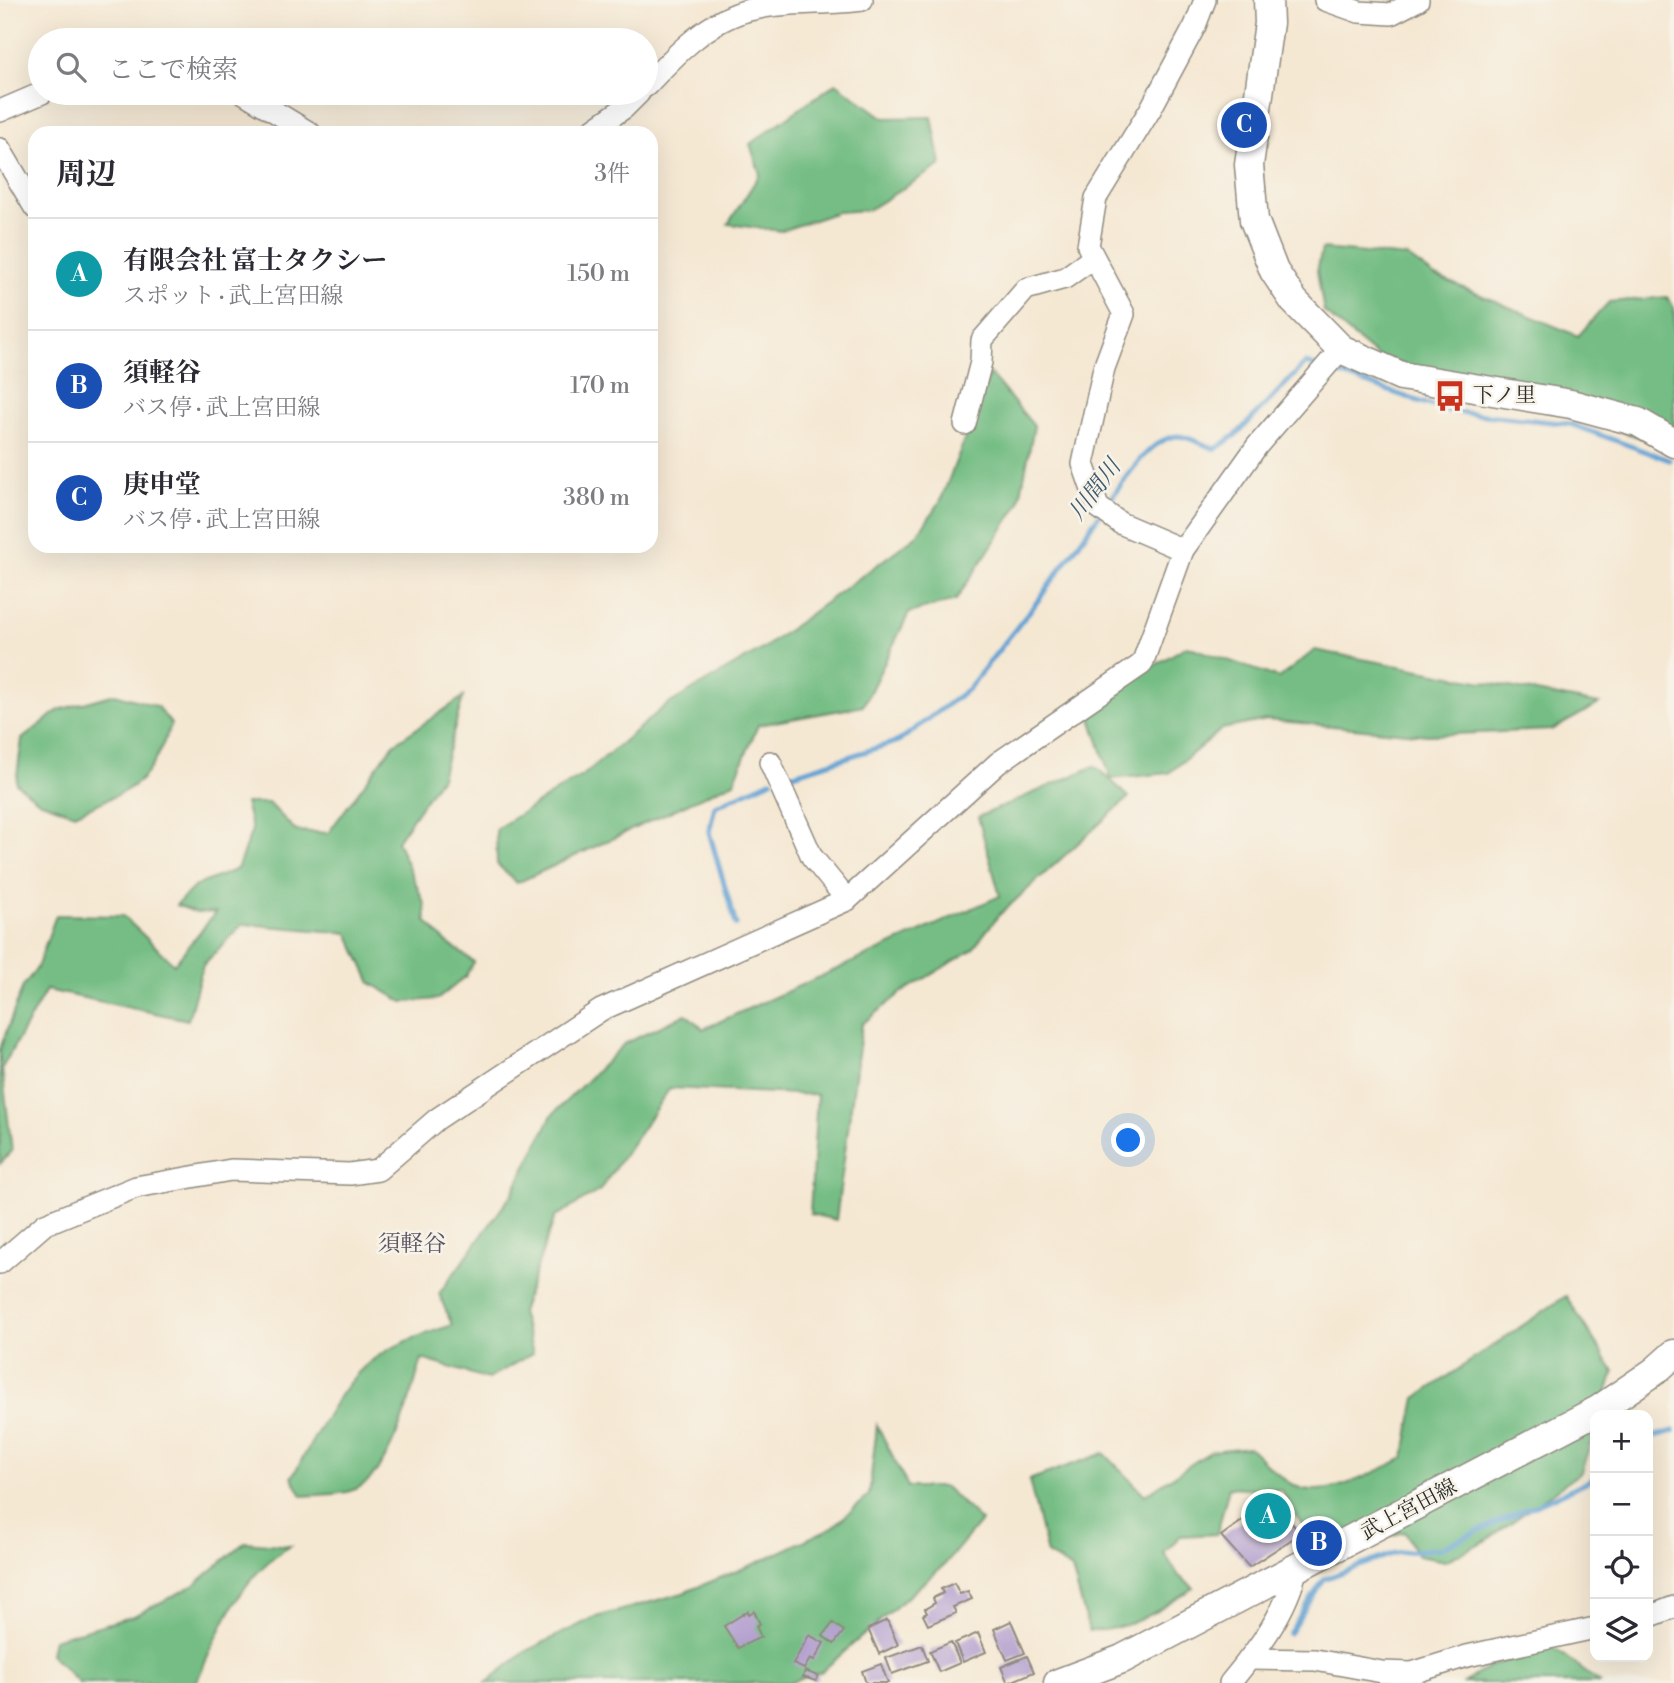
<!DOCTYPE html>
<html lang="ja">
<head>
<meta charset="utf-8">
<style>
	:root { --surface:#fff; --page:#f7f7f7; --text:#2b2b33; --muted:#7c7c81; --line:#e1e1e2; --accent:#1a73e8 }
	body { margin:0; font-family:"Libre Bodoni","Noto Serif JP",serif; background:var(--page); color:var(--text) }
	.controls { position:absolute; right:21px; bottom:21px; display:grid; overflow:hidden; border-radius:14px; box-shadow:0 7px 28px #0002 }
	.controls button { width:63px; height:63px; display:grid; place-items:center; padding:0; border:0; border-bottom:2px solid var(--line); background:var(--surface); color:var(--text); font:35px sans-serif }
	.you { position:absolute; left:1129px; top:1141px; width:24px; height:24px; margin:-18px; border:5px solid #fff; border-radius:50%; background:#1a73e8; box-shadow:0 0 0 10px #1a73e833 }
	.badge { display:grid; place-items:center; width:46px; height:46px; border-radius:50%; background:var(--accent); color:#fff; font-size:23px; font-weight:700 }
	.pin { position:absolute; translate:-50% -50%; border:4px solid #fff; box-shadow:0 2px 7px #0006 }
	.list { margin:0; padding:0; list-style:none }
	h2 { display:flex; justify-content:space-between; align-items:center; height:91px; margin:0; padding:0 28px; font-size:30px }
	h2 small { font-size:23px; font-weight:400; color:var(--muted) }
	.list li { display:grid; grid-template-columns:46px 1fr auto; gap:21px; align-items:center; box-sizing:border-box; height:112px; padding:0 28px; border-top:2px solid var(--line) }
	.list b { display:block; font-size:26px; white-space:nowrap }
	.list p { margin:0; font-size:23px; white-space:nowrap; color:var(--muted) }
	.list em { font-size:23px; font-style:normal; color:var(--muted) }
	.icon { flex:none; width:38px; height:38px; fill:none; stroke:currentColor; stroke-width:2; stroke-linecap:round; stroke-linejoin:round }
	.map { position:relative; flex:none; width:1674px; height:1683px; overflow:hidden }
	.search { position:absolute; background:var(--surface); box-shadow:0 7px 28px #0002; left:28px; top:28px; width:630px; height:77px; display:flex; align-items:center; gap:18px; box-sizing:border-box; padding:0 24px; border-radius:38px; color:var(--muted); font-size:26px }
	.panel { position:absolute; background:var(--surface); box-shadow:0 7px 28px #0002; left:28px; top:126px; width:630px; height:427px; border-radius:21px }
	.map>svg:first-child { display:block }
</style>
</head>
<body>
<div class="map">
<svg width="1674" height="1683" viewBox="0 0 1674 1683">
	<rect width="100%" height="100%" fill="#f7f3e8"/>
	<filter id="ink" filterUnits="userSpaceOnUse"><feTurbulence type="fractalNoise" baseFrequency=".0143" numOctaves="2"/><feDisplacementMap in="SourceGraphic" scale="14" xChannelSelector="R" yChannelSelector="G"/><feConvolveMatrix kernelMatrix="1 2 1 2 8 2 1 2 1" color-interpolation-filters="sRGB"/></filter>
	<filter id="wash" filterUnits="userSpaceOnUse"><feTurbulence type="fractalNoise" baseFrequency=".00686" numOctaves="4" result="noise"/><feDisplacementMap in="SourceGraphic" scale="28" xChannelSelector="R" yChannelSelector="G"/><feGaussianBlur stdDeviation="1.57" result="paint"/><feColorMatrix in="noise" values="0 0 0 0 0 0 0 0 0 0 0 0 0 0 0 0 0 1.4 0 .05"/><feComposite in="paint" operator="in"/></filter>
	<g filter="url(#wash)">
		<rect width="100%" height="100%" fill="#f5e8d3"/>
		<g fill="#74bd84" stroke="#507458" stroke-width="2">
			<path d="M836,83L884,118L932,117L941,165L868,210L838,212L781,231L728,224L760,174L750,144Z"/>
			<path d="M1322,249L1408,257L1433,275L1578,336L1609,302L1667,297L1674,308V448L1378,357L1324,312L1317,271Z"/>
			<path d="M990,374L1034,426L1019,504L956,600L909,613L863,706L758,725L734,782L517,883L497,864L496,829L586,773L665,706L764,648L916,536L940,502Z"/>
			<path d="M1187,646L1279,678L1315,650L1599,704L1552,730L1428,735L1267,720L1222,729L1169,773L1111,779L1090,715L1150,668Z"/>
			<path d="M115,694L157,706L171,724C147,790 135,786 75,814L39,801L16,783L22,739L59,710Z"/>
			<path d="M463,697L441,777L397,841L425,905L426,921L445,941L474,962L465,977L438,999L403,1002L371,983L348,933L243,924L203,965L188,1020L46,990L2,1068L12,1151L0,1164V1049L23,986L37,968L56,915L123,916L174,964L216,912L197,913L176,905L195,886L237,869L252,830L245,803H269L296,831L328,833L394,744Z"/>
			<path d="M1095,766L1129,797L998,916L972,950L901,993L862,1024L836,1220L810,1214L817,1095L670,1088L600,1190L555,1217L521,1312L533,1353L488,1379L422,1359C412,1392 390,1475 356,1489C339,1496 319,1494 302,1496L292,1477C311,1445 337,1391 364,1367C388,1345 422,1335 452,1325L439,1294L512,1194L552,1115L624,1044L686,1014L703,1029L1000,896L978,817Z"/>
			<path d="M1566,1296L1614,1372L1600,1415H1595V1429L1581,1472L1487,1540L1445,1561L1418,1556L1405,1532L1320,1554L1281,1490L1229,1487L1217,1534L1180,1536L1164,1553L1179,1576L1194,1588C1159,1610 1131,1631 1089,1631L1072,1569L1047,1554L1029,1480L1104,1453L1145,1495L1211,1451L1249,1447C1263,1460 1277,1477 1295,1486C1326,1501 1376,1471 1404,1458L1416,1398Z"/>
			<path d="M877,1425L908,1487H945L981,1521L945,1564L821,1672L788,1683H486L526,1651L593,1618L683,1593L759,1562L833,1527L869,1495Z"/>
			<path d="M245,1542L291,1546C239,1575 220,1631 196,1683H79L50,1654L53,1639L134,1616L193,1586Z"/>
			<path d="M1551,1646L1600,1683H1463L1493,1665Z"/>
		</g>
		<g fill="none" stroke-linecap="round" stroke-linejoin="round">
			<g stroke="#60a1d3" stroke-width="5">
				<path d="M1328,370L1447,411L1570,424L1669,460"/>
				<path d="M1105,507C1121,486 1149,436 1179,436C1190,437 1205,446 1216,449L1237,434L1306,363L1319,367"/>
				<path d="M781,778L899,741L968,689L1040,598L1099,515"/>
				<path d="M736,925L709,832L715,806L772,780"/>
				<path d="M1648,1438L1674,1431"/>
				<path d="M1289,1634L1324,1579L1395,1553L1441,1548L1595,1478"/>
			</g>
		</g>
		<g id="blocks">
			<g fill="#b5a2d0">
				<path d="M1274,1498L1300,1534L1249,1567L1221,1536Z"/>
				<path d="M954,1583L960,1594L968,1591L972,1599L953,1607L956,1613L928,1625L923,1615L927,1613L925,1609L935,1603L933,1598L943,1593L941,1589Z"/>
				<path d="M748,1611L749,1614L754,1611L760,1624L756,1626L761,1637L738,1648L724,1626Z"/>
				<path d="M887,1620L898,1645L879,1654L868,1629Z"/>
				<path d="M1011,1621L1025,1653L1007,1660L994,1629Z"/>
				<path d="M833,1623L844,1631L834,1644L823,1636Z"/>
				<path d="M978,1633L986,1652L963,1662L955,1643Z"/>
				<path d="M809,1635L824,1643L814,1661L810,1659L804,1669L793,1664Z"/>
				<path d="M951,1642L960,1663L939,1672L930,1651Z"/>
				<path d="M922,1645L928,1661L892,1674L886,1658Z"/>
				<path d="M1027,1656L1034,1672L1008,1683L1001,1667Z"/>
				<path d="M881,1664L888,1683H866L862,1671Z"/>
				<path d="M805,1671L818,1676L816,1681L803,1677Z"/>
			</g>
		</g>
	</g>
	<g filter="url(#ink)">
		<use href="#blocks" fill-opacity="0" stroke="#908a7f" stroke-width="2"/>
		<g fill="none" stroke-linecap="round" stroke-linejoin="round">
			<defs>
				<g id="minor">
					<path d="M1325,0L1359,12L1391,14L1418,0"/>
					<path d="M646,86C674,56 708,20 749,10C785,1 825,5 862,0"/>
					<path d="M244,93L310,133"/>
					<path d="M0,111L42,93"/>
					<path d="M588,133L624,108L639,93"/>
					<path d="M0,149L35,208"/>
					<path d="M965,424L981,362L982,340L1026,289L1065,278L1093,258"/>
					<path d="M1183,550L1120,523L1098,507L1083,464L1104,368L1124,314L1088,246L1096,198L1150,110L1195,26L1205,0"/>
					<path d="M770,762L812,857L847,900"/>
					<path d="M0,1263L45,1224L136,1187L231,1170L350,1174L378,1170L437,1119L601,1010L847,900L998,763L1142,664L1183,550L1257,446L1341,349"/>
					<path d="M1648,1617L1674,1607"/>
					<path d="M1249,1659L1315,1660L1382,1672L1412,1673L1467,1656L1595,1628"/>
					<path d="M1230,1683C1257,1650 1287,1612 1296,1570"/>
				</g>
				<g id="secondary">
					<path d="M1268,0L1269,23L1249,165L1254,220L1274,271L1294,301L1341,349L1401,376L1571,404L1638,422L1674,443"/>
					<path d="M1058,1683L1122,1659L1598,1410L1655,1371L1674,1354"/>
				</g>
			</defs>
			<use href="#minor" stroke="#908a7f" stroke-width="24"/>
			<use href="#secondary" stroke="#908a7f" stroke-width="31"/>
			<use href="#minor" stroke="#fff" stroke-width="21"/>
			<use href="#secondary" stroke="#fff" stroke-width="28"/>
		</g>
	</g>
	<defs>
		<symbol id="bus-bare" viewBox="-9 -9 18 18"><path d="M-5-6H5V4H4V6H2V4H-2V6H-4V4H-5ZM-3.5-4V0h7V-4ZM-3.5 1.2v1.5H-2V1.2ZM2 1.2v1.5H3.5V1.2Z" fill="#c8321e" stroke="#f7f3e8" stroke-width="2.5" paint-order="stroke"/></symbol>
	</defs>
	<g fill-rule="evenodd">
		<use href="#bus-bare" x="1428" y="374" width="44" height="44"/>
	</g>
	<g text-anchor="middle" dominant-baseline="central" stroke-width="5" stroke-linejoin="round" paint-order="stroke">
		<g font-size="21" fill="#2b2b2b" stroke="#f7f3e8" text-anchor="start">
			<text x="1473" y="396">下ノ里</text>
		</g>
		<g font-size="21" fill="#2b2b2b" stroke="#f7f3e8">
			<text transform="translate(1409 1510) rotate(-28)">武上宮田線</text>
		</g>
		<g font-size="23" font-style="italic" fill="#405a6e" stroke="#f7f3e8">
			<text transform="translate(1095 490) rotate(-53)">川間川</text>
		</g>
		<g font-size="23" fill="#5b5565" stroke="#f7f3e8">
			<text x="412" y="1244">須軽谷</text>
		</g>
	</g>
</svg>
<div class="controls">
<button>+</button>
<button>−</button>
<button><svg class="icon" aria-label="locate" viewBox="0 0 24 24"><circle cx="12" cy="12" r="6"/><path d="M12 2v4M12 18v4M2 12h4M18 12h4"/></svg></button>
<button><svg class="icon" aria-label="layers" viewBox="0 0 24 24"><path d="M12 4l9 5-9 5-9-5zM3 14l9 5 9-5"/></svg></button>
</div>
<div class="you"></div>
<div class="pin badge" style="left:1268px;top:1516px;background:#0f9aa8">A</div>
<div class="pin badge" style="left:1319px;top:1543px;background:#1a4fb4">B</div>
<div class="pin badge" style="left:1244px;top:125px;background:#1a4fb4">C</div>
<div class="search"><svg class="icon" aria-label="search" viewBox="0 0 24 24"><circle cx="10" cy="10" r="6"/><path d="M15 15l6 6"/></svg>ここで検索</div>
<section class="panel">
<h2>周辺<small>3件</small></h2>
<ul class="list">
<li><span class="badge" style="background:#0f9aa8">A</span><div><b>有限会社 富士タクシー</b><p>スポット · 武上宮田線</p></div><em>150 m</em></li>
<li><span class="badge" style="background:#1a4fb4">B</span><div><b>須軽谷</b><p>バス停 · 武上宮田線</p></div><em>170 m</em></li>
<li><span class="badge" style="background:#1a4fb4">C</span><div><b>庚申堂</b><p>バス停 · 武上宮田線</p></div><em>380 m</em></li>
</ul>
</section>
</div>
</body>
</html>
